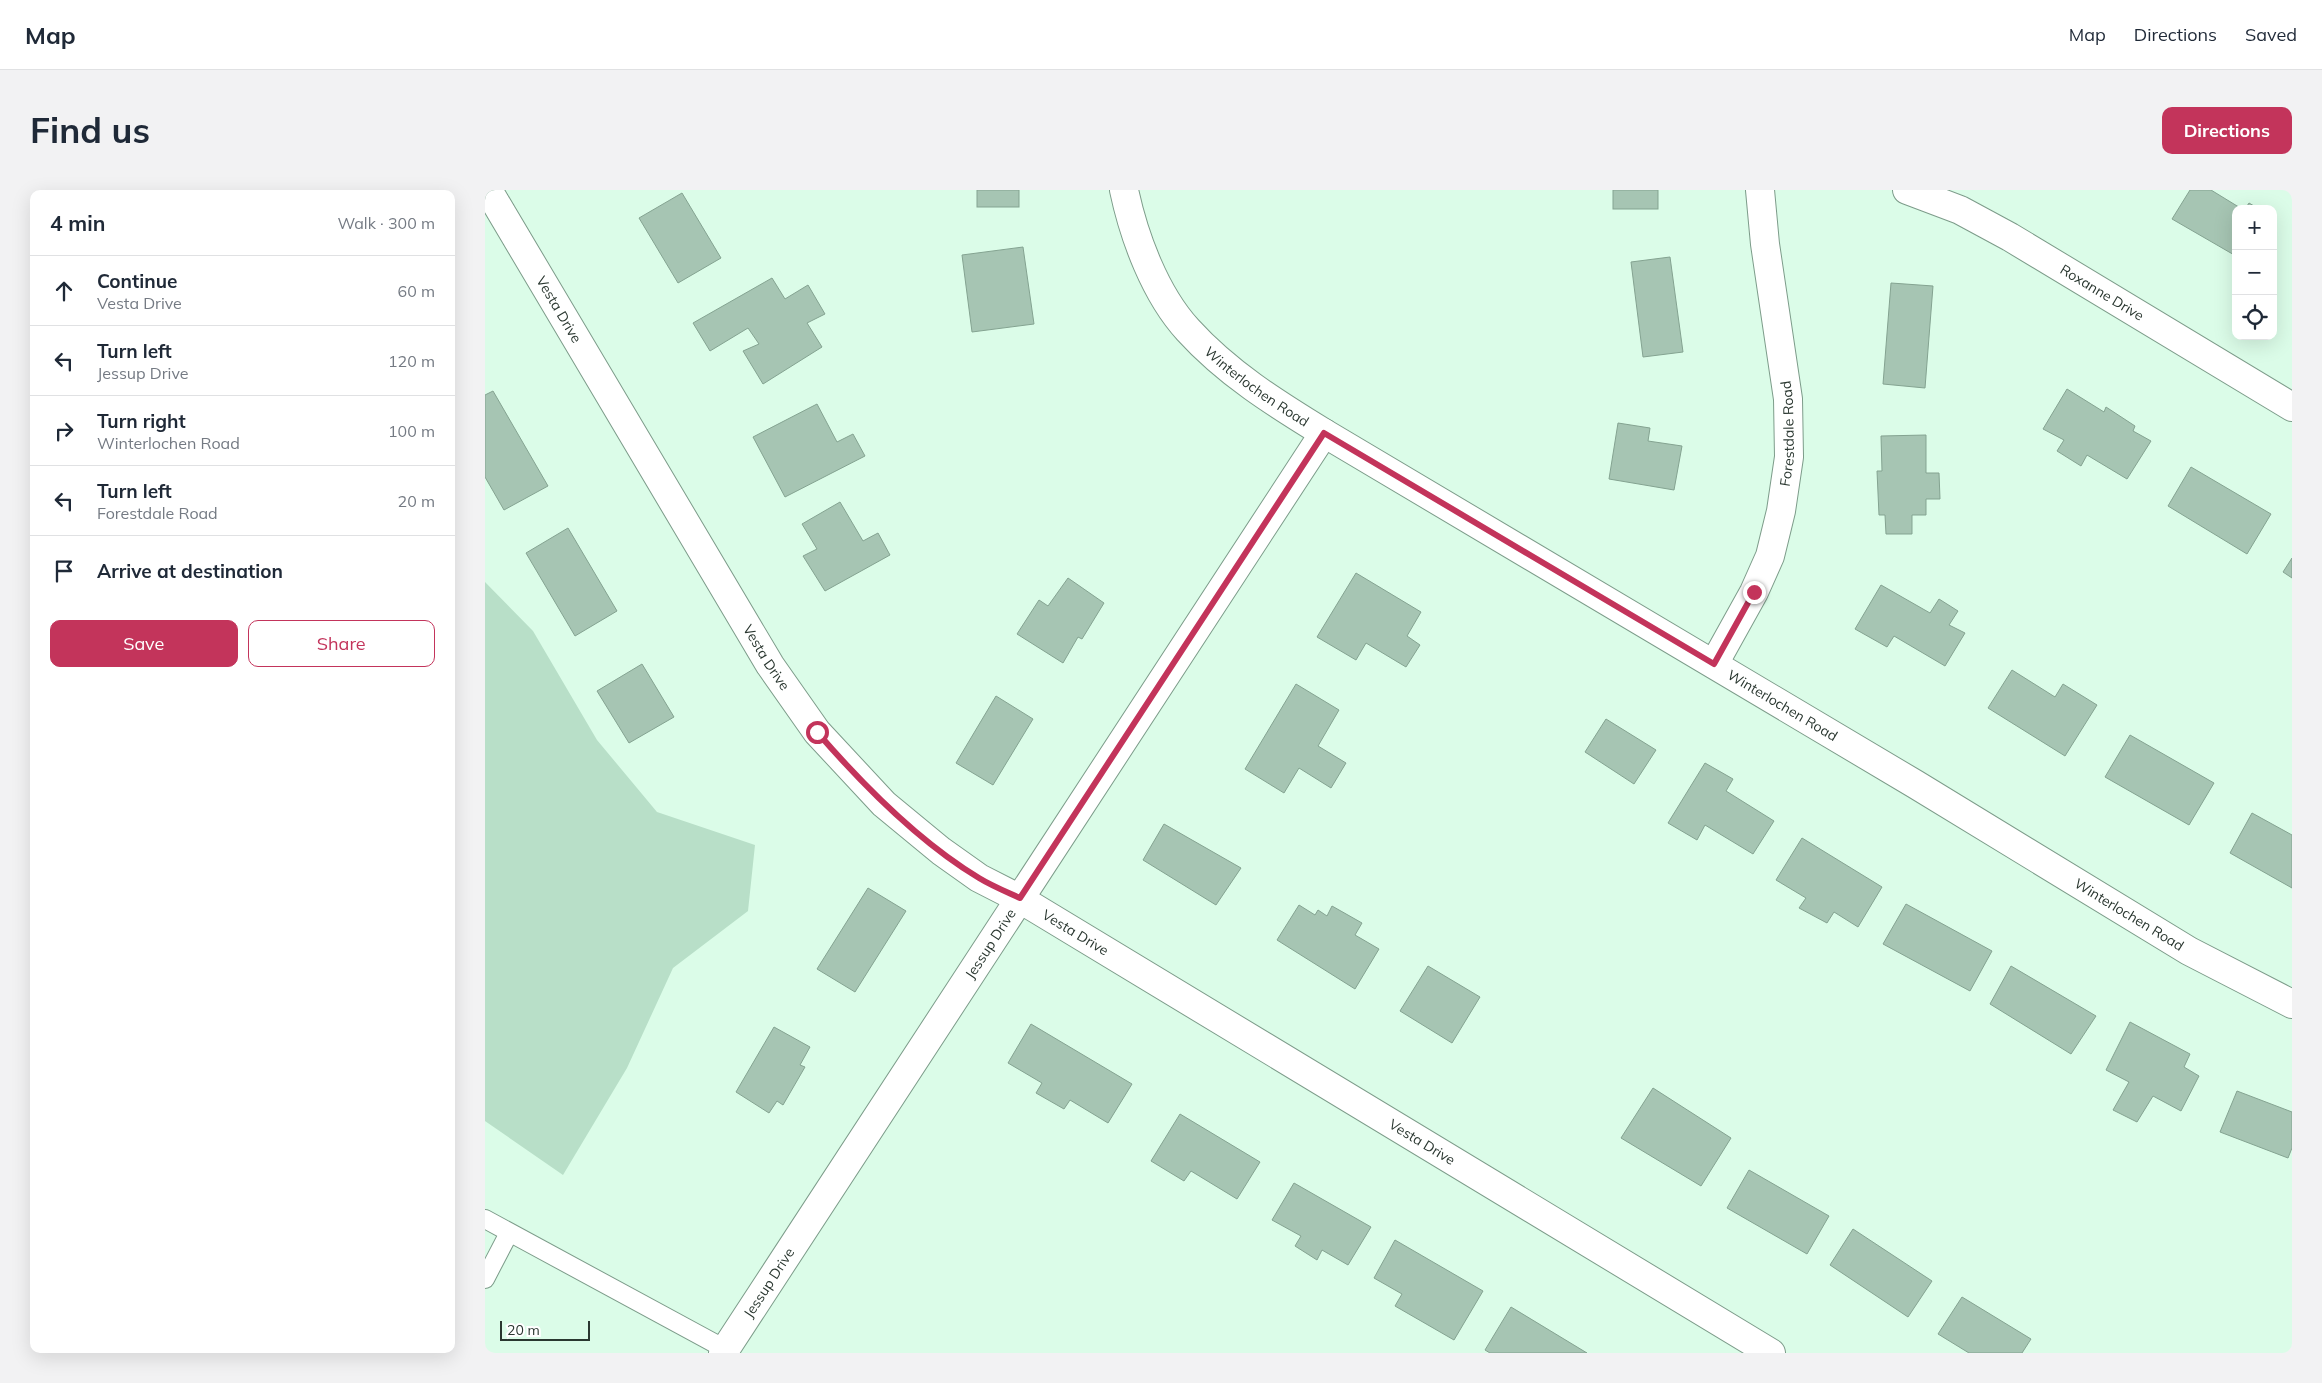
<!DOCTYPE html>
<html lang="en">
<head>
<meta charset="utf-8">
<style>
	:root { --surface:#fff; --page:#f2f2f3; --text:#1f2937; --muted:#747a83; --line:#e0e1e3; --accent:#c3345b }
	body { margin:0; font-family:Mulish,sans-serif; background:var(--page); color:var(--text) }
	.controls { position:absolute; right:15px; top:15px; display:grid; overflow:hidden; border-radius:10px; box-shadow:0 5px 20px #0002 }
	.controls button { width:45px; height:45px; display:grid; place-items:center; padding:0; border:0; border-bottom:1px solid var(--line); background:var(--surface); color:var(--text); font:25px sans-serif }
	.scale { position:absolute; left:15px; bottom:12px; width:90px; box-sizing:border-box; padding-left:5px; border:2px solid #2a3730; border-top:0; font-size:14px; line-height:18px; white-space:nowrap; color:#2a3730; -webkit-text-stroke:4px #fff; paint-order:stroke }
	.stop { position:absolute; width:15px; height:15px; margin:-11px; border:4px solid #c3345b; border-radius:50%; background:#fff }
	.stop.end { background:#c3345b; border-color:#fff; box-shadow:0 1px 5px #0008 }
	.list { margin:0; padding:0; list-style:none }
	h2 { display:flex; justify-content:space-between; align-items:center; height:65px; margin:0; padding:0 20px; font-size:21px }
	h2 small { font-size:16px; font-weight:400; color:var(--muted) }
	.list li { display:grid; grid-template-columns:32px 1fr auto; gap:15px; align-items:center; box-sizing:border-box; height:70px; padding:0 20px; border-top:1px solid var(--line) }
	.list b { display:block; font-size:19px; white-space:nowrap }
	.list p { margin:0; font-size:16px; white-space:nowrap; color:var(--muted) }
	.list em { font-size:16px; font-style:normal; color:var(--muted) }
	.actions { display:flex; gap:10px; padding:15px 20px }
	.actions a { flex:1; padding:11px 0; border:1px solid var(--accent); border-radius:10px; text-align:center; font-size:18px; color:var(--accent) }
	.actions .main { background:var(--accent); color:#fff }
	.icon { flex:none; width:28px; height:28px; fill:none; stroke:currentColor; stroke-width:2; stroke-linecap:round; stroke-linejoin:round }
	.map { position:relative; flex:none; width:1807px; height:1163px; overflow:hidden; border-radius:10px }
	header { display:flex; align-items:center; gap:30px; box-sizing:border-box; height:70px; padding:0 25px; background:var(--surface); border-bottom:1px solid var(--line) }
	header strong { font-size:24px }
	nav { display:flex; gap:28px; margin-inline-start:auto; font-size:18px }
	.intro { display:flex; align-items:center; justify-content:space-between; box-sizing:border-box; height:120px; padding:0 30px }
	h1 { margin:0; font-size:35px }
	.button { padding:12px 22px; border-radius:10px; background:var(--accent); color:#fff; font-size:18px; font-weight:700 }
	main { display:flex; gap:30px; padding:0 30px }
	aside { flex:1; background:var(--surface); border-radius:10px; box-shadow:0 5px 20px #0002 }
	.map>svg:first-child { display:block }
</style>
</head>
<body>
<header>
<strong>Map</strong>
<nav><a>Map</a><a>Directions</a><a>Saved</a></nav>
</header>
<div class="intro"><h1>Find us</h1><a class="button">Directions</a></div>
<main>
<aside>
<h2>4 min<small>Walk · 300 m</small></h2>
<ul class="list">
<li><svg class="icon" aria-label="ahead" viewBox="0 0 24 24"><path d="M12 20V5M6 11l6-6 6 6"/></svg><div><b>Continue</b><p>Vesta Drive</p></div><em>60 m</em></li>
<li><svg class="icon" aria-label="left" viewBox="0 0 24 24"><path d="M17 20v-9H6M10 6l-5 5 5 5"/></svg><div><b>Turn left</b><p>Jessup Drive</p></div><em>120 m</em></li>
<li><svg class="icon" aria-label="right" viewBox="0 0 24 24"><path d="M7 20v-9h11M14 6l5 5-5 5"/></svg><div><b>Turn right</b><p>Winterlochen Road</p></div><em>100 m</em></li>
<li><svg class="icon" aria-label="left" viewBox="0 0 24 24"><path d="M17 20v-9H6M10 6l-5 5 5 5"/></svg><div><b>Turn left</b><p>Forestdale Road</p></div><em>20 m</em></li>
<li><svg class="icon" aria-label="arrive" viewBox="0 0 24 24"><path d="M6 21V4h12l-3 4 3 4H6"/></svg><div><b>Arrive at destination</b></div></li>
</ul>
<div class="actions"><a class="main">Save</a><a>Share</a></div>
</aside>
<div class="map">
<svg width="1807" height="1163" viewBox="0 0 1807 1163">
	<rect width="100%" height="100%" fill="#dbfce8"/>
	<path fill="#b8dfc8" d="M0,392L48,441L112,550L172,622L270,655L263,721L188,778L142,878L78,985L0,931Z"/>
	<g fill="#a6c5b3" stroke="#84a391">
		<rect x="492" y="0" width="42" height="17"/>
		<rect x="1128" y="0" width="45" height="19"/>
		<path d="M1705,0H1726L1757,19H1751V66L1687,29Z"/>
		<path d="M197,3L236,68L193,93L154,28Z"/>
		<path d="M1764,13L1774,19H1760Z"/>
		<path d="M538,57L549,134L487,142L477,65Z"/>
		<path d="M1185,67L1198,162L1158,167L1146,72Z"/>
		<path d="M287,88L300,109L323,95L340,124L322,133L337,157L278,194L258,161L274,154L263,138L225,161L208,133Z"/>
		<path d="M1406,93L1448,96L1440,198L1398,194Z"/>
		<path d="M1582,199L1619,222L1621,217L1650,236L1648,241L1666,251L1642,289L1602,265L1596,276L1572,261L1579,250L1558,239Z"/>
		<path d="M8,201L63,296L19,320L0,287V205Z"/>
		<path d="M332,214L352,252L368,244L380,266L300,307L268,247Z"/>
		<path d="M1133,233L1165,238L1163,251L1197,256L1189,300L1124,289Z"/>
		<path d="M1441,245V283H1454L1455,309H1441V325H1427V344H1401L1400,325H1394L1392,281H1397L1396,246Z"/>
		<path d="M1706,277L1786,324L1762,364L1683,316Z"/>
		<path d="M355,312L378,351L393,343L405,365L340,401L318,366L332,359L317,334Z"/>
		<path d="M83,338L132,421L90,446L41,363Z"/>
		<path d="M1807,368V388L1798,382Z"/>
		<path d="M871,383L936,422L922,446L935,455L921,477L881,453L871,470L832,447Z"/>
		<path d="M583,388L619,413L597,449L593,447L578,473L532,444L554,410L563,416Z"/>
		<path d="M1396,395L1445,423L1454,409L1473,421L1464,435L1480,443L1460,476L1409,446L1402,457L1370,439Z"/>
		<path d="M157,474L189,527L144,553L112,501Z"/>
		<path d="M1527,480L1570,507L1578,494L1612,515L1580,566L1503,518Z"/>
		<path d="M811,494L854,520L833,556L861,573L846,598L814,578L799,603L760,579Z"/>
		<path d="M511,506L548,529L508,595L471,573Z"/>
		<path d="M1121,529L1171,560L1149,594L1100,562Z"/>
		<path d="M1645,545L1729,593L1704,635L1620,587Z"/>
		<path d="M1220,573L1248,589L1241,601L1289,631L1268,664L1220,635L1212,650L1183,633Z"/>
		<path d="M1767,623L1807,645V698L1745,663Z"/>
		<path d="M679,634L756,678L731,715L658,670Z"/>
		<path d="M1317,648L1397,697L1373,737L1349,722L1342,733L1314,718L1321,708L1291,690Z"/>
		<path d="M383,698L421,721L370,802L332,779Z"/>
		<path d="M1421,714L1507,761L1485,801L1398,754Z"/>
		<path d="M814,715L830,725L833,720L842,726L847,716L877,733L870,745L894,759L870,799L792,750Z"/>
		<path d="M943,776L995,807L967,853L915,821Z"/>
		<path d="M1526,776L1611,826L1586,864L1505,814Z"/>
		<path d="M1645,832L1705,864L1699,877L1714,886L1696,921L1668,906L1652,932L1628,920L1644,892L1621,880Z"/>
		<path d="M546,834L647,894L623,933L585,910L579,919L551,903L557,893L523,873Z"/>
		<path d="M289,837L325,857L315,875L320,877L298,915L292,911L284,923L251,902Z"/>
		<path d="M1168,898L1246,948L1216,996L1136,948Z"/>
		<path d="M1752,901L1807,922V958L1803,968L1735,942Z"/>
		<path d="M695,924L775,972L752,1009L706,981L699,991L666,971Z"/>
		<path d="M1264,980L1344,1026L1322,1064L1242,1018Z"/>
		<path d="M809,993L886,1037L863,1075L837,1060L832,1070L810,1056L816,1046L787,1030Z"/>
		<path d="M1368,1039L1447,1091L1423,1127L1345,1075Z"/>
		<path d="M910,1050L998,1101L969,1150L910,1116L917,1104L889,1088Z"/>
		<path d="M1477,1107L1546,1149L1537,1163H1484L1453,1144Z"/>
		<path d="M1026,1117L1102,1163H1005L1000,1160Z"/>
	</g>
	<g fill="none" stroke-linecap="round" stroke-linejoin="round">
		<defs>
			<g id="lane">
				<path d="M0,1029L240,1159"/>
				<path d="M0,1089L24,1043"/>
			</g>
			<g id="street">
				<path id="s1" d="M3,0L285,475L332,542L399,614L456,661L494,688L535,709L1286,1163"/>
				<path id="s2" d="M639,0C649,47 670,104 703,140C742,183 790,213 839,243L1430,594L1704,761L1807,814"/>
				<path id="s3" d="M1422,0L1475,20L1525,47L1807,217"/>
				<path id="s4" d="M1229,474L1269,402L1285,366L1296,321L1304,267L1303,209L1280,54L1275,0"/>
				<path id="s5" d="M238,1163L839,243"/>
			</g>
		</defs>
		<use href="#lane" stroke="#7d9c8a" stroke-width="20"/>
		<use href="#street" stroke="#7d9c8a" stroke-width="30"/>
		<use href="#lane" stroke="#fff" stroke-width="18"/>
		<use href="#street" stroke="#fff" stroke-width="28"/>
	</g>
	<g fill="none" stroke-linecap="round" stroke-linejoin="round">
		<path stroke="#c3345b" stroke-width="6" d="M332,542C377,594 434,652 494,688C507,696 522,702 535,708L839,243L1229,474L1269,402"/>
	</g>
	<g text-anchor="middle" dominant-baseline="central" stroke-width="4.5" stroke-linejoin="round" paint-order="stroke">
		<g font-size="14" fill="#2a3730" stroke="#fff">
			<text stroke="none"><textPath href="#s3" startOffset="221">Roxanne Drive</textPath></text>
			<text stroke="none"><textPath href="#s1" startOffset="139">Vesta Drive</textPath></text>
			<text stroke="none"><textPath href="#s2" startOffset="245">Winterlochen Road</textPath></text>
			<text stroke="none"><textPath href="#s4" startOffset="246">Forestdale Road</textPath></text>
			<text stroke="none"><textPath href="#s1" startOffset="544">Vesta Drive</textPath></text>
			<text stroke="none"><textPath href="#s2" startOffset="860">Winterlochen Road</textPath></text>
			<text stroke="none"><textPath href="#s2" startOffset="1265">Winterlochen Road</textPath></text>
			<text stroke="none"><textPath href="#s1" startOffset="964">Vesta Drive</textPath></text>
			<text stroke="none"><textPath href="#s5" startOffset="489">Jessup Drive</textPath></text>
			<text stroke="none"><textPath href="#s1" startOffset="1369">Vesta Drive</textPath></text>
			<text stroke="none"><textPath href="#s5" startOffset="84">Jessup Drive</textPath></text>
		</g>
	</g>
</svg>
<div class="controls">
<button>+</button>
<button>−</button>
<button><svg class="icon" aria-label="locate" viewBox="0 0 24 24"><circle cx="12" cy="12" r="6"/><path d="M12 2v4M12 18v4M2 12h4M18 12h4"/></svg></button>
</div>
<div class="scale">20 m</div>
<div class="stop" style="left:332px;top:542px"></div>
<div class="stop end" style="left:1269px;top:402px"></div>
</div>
</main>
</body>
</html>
